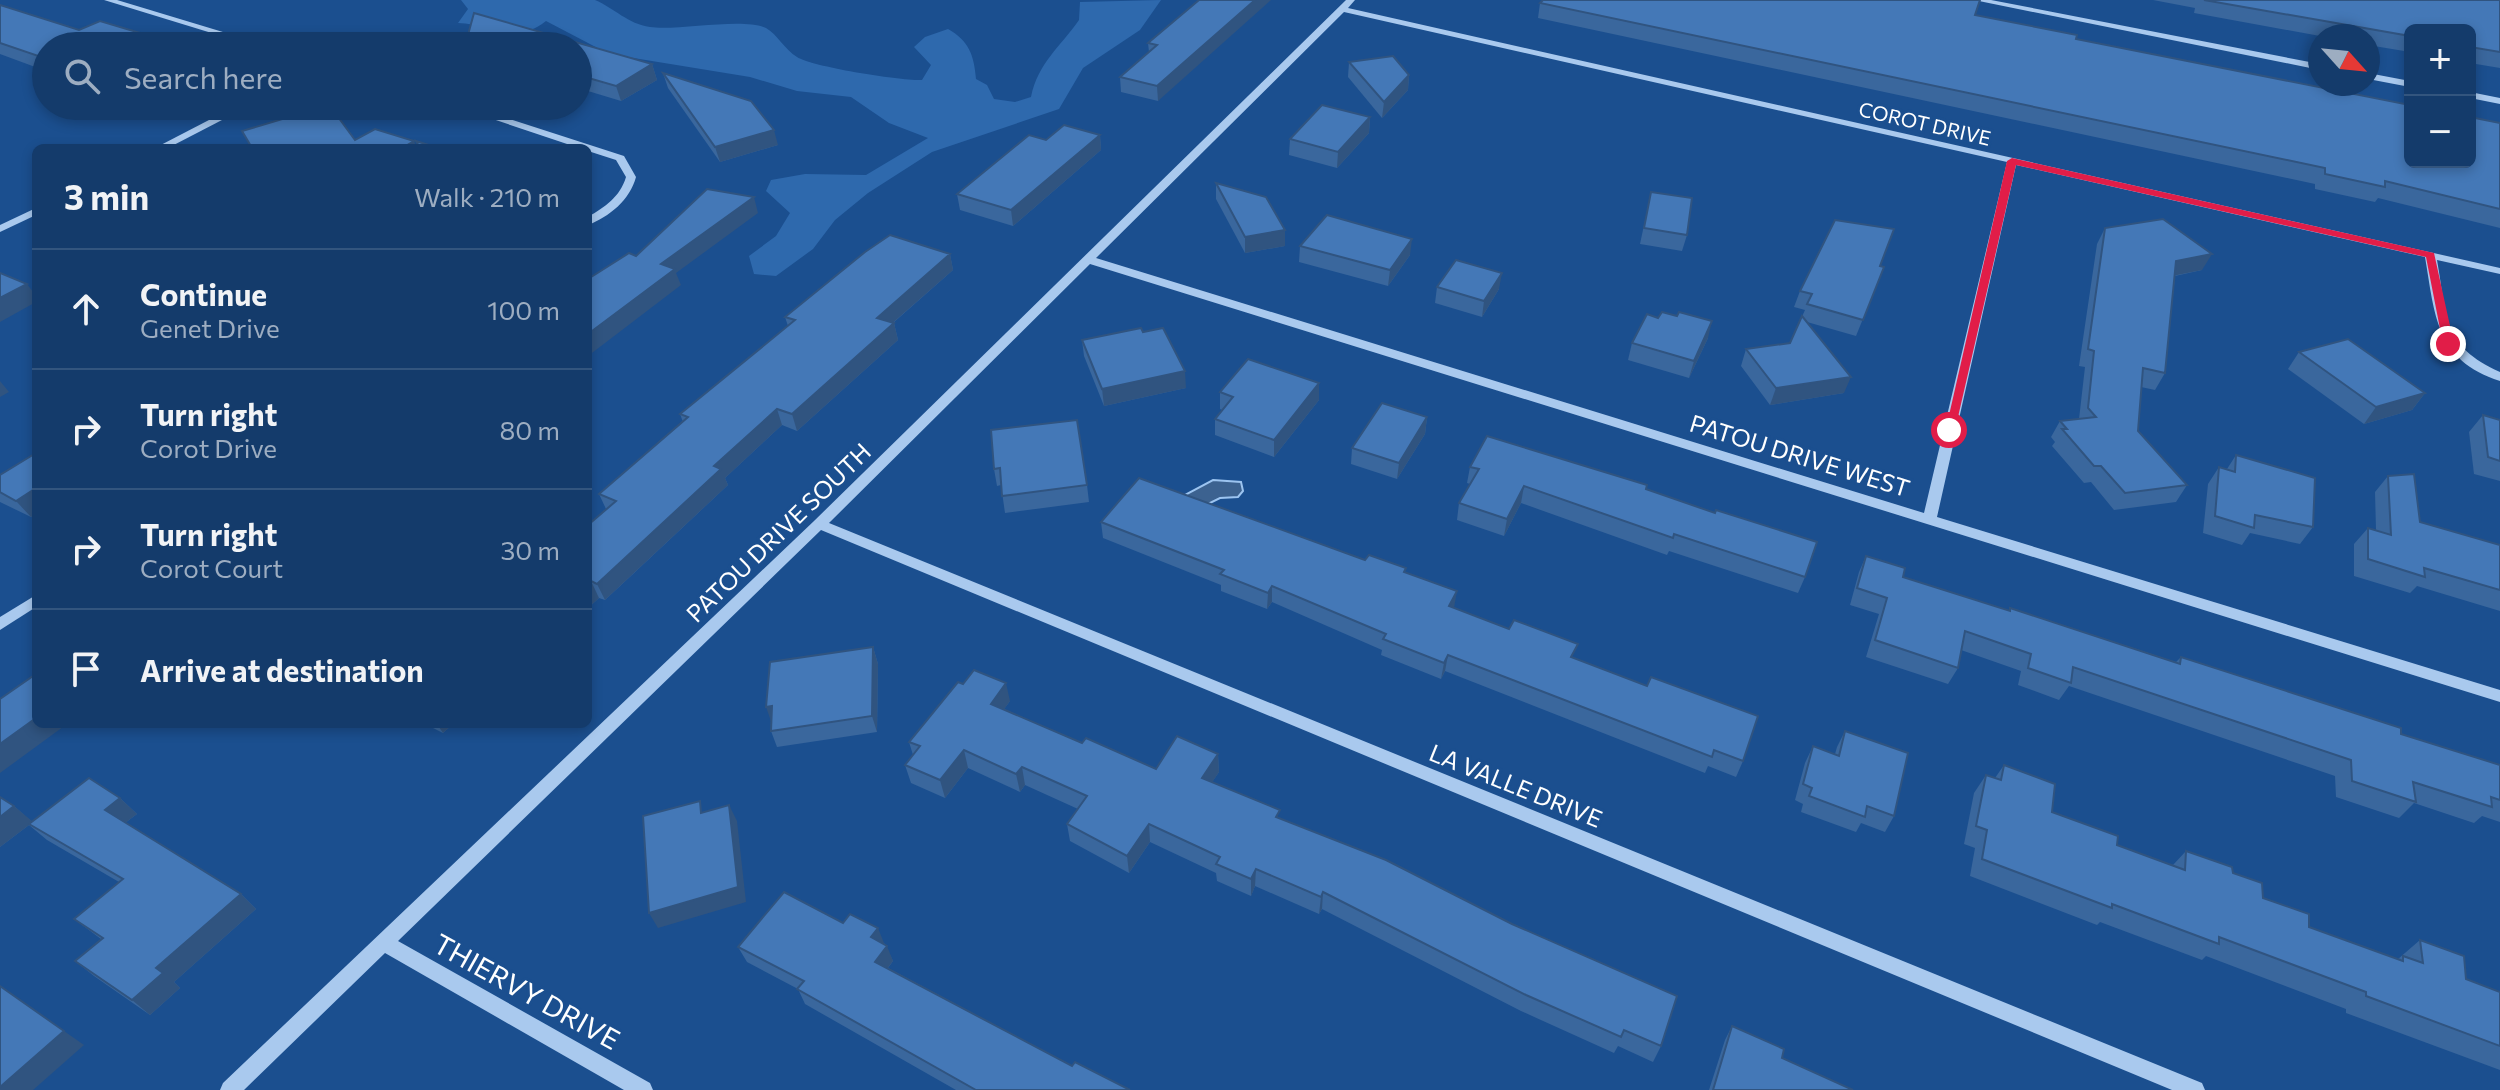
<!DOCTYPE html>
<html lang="en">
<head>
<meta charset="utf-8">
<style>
	:root { --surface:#143b6b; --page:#214673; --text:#f1f3f6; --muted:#9dadc1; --line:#33557e }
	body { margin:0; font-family:Commissioner,sans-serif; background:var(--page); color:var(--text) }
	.controls { position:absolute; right:24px; top:24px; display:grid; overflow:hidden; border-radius:12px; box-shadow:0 4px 12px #0003 }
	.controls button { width:72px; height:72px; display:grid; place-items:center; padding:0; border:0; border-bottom:2px solid var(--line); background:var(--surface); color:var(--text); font:40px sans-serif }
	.compass { position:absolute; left:2308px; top:24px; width:72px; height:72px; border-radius:50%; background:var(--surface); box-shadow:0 4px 12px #0003; rotate:117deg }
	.stop { position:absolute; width:24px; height:24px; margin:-18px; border:6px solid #e11d48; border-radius:50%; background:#fff }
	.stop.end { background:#e11d48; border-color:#fff; box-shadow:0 2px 8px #0008 }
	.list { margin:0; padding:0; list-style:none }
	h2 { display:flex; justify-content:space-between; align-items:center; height:104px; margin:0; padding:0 32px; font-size:34px }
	h2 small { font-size:26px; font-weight:400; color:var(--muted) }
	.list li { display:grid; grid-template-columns:52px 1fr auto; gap:24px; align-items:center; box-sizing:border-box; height:120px; padding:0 32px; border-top:2px solid var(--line) }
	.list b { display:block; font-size:30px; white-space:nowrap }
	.list p { margin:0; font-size:26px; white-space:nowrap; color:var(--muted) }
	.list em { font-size:26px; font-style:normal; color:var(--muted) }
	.icon { flex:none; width:44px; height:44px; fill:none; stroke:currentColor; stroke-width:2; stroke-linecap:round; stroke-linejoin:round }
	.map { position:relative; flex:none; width:2500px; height:1090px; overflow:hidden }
	.search { position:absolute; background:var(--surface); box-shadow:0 4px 12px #0003; left:32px; top:32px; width:560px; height:88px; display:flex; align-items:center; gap:20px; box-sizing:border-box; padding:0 28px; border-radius:44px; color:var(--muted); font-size:30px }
	.panel { position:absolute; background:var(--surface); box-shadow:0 4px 12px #0003; left:32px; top:144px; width:560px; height:584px; border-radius:12px }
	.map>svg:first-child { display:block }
</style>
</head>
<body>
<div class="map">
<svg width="2500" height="1090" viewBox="0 0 2500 1090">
	<rect width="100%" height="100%" fill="#1b4f8f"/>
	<path fill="#2e69ad" d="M461,0C482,0 583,0 595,0C614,8 628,24 650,27C677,31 743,17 766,28C777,34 785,50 797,57C812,67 903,81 922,80L931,65L914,47L925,37L948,29C969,41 974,55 976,79L987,85L994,99L1015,102L1031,97C1038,63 1060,47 1079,20L1080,2L1161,0L1140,30L1083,68L1059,109L932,152L868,193L835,220L813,249L776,276L754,274L749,256L776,236L790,213L766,191L771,180L805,174L866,175L928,138L889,123L851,97L797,91L750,77L609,54L546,21C516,45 492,24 458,23L468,9Z"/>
	<path fill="#3c6290" stroke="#9cc4f0" stroke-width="2" d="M1213,480L1241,482L1243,491L1238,497L1220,498L1204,506L1181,497Z"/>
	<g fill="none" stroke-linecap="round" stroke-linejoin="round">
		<g fill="#a9c9ee" fill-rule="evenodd">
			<path d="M104,0H117L269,46H254Z"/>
			<path d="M1346,0H1355L1348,8L2500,268V274L2437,260C2447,316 2442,346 2500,372V381C2435,360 2435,315 2425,257L2016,165L1937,517L2500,690V702L1090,264L829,523L2202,1083L2205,1090H2172L821,530L398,941L650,1083L653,1090H624L385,953L244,1090H220L223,1083L814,521ZM1344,12L2007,162L1924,513L1096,258Z"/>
			<path d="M1974,0H1991L2320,64V70Z"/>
			<path d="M2368,73L2410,81V87L2368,79Z"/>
			<path d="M2470,92L2500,98V104L2470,98Z"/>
			<path d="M236,106H249L168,148H155Z"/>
			<path d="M454,106H469L624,156L636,177C630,200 609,217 588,225V217C605,207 620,197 626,177L616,160L588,151V148H579Z"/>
			<path d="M36,208V215L0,232V225Z"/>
			<path d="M36,595V607L0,630V617Z"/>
		</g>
	</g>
	<g fill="#3a679d">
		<path d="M1199,0L1158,101L1121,92L1120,77L1149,52L1148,43Z"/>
		<path d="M2153,0H2500V68L2470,63V30H2410V52L2368,45V36H2320L2194,13L2195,8Z"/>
		<path d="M1540,3L1975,15L2076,39L2500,123V228L2378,198L2375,202L2315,189V184L1538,18Z"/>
		<path d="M0,5L79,30L167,41L169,46H46V71L0,54Z"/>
		<path d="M474,13L652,64L657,80L621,101L578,88V46H468L466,42Z"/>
		<path d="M1349,62L1409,75L1408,90L1382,118L1348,77Z"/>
		<path d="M663,73L778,145L720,162L668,88Z"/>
		<path d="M1370,117L1369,133L1337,168L1289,155L1290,139Z"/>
		<path d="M1100,135L1101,150L1013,226L960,210L957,194L1046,140Z"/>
		<path d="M1216,183L1285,230V246L1245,253L1216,199Z"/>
		<path d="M1651,192L1687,235L1682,251L1640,244Z"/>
		<path d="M2105,228L2202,270L2175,276L2165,373L2155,390L2141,387L2138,431L2187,485L2176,502L2114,510L2091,482L2084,483L2052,446L2055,442L2051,437L2060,421L2079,419L2085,367L2079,366L2097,244Z"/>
		<path d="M1300,246L1410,255L1388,286L1299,262Z"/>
		<path d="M950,254L953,270L893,323H894L898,340L797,431L782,425L725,478L728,485L633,574L605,600L599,598L588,608V525L606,509L599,494L683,422L680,414L788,326L785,317Z"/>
		<path d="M1880,266L1884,267L1856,336L1807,322L1844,393L1770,405L1741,366L1746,349L1790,343L1805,310L1794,307L1800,291Z"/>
		<path d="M1437,287L1499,289L1482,317L1435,303Z"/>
		<path d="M1143,332L1186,388L1104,406L1084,356L1082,340Z"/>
		<path d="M1708,338L1689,378L1628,360L1632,343Z"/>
		<path d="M2299,352L2425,393L2412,410L2364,424L2288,369Z"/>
		<path d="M1220,392L1319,400L1274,457L1215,435V419L1222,410L1220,409Z"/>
		<path d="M2483,415L2500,420V481L2474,474L2469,432Z"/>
		<path d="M1427,417L1425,434L1397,479L1351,464L1352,448Z"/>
		<path d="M991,430L1087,485L1089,502L1005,513L1001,485L997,486L994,469Z"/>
		<path d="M36,453V514L31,517L0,502V475Z"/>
		<path d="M2236,455L2313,527L2300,544L2250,533L2242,545L2203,533L2208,484L2219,467L2227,469Z"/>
		<path d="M1470,467L1646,489L1805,577L1798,593L1669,551L1667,555L1521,503L1504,536L1457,520L1459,503L1470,484L1467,483Z"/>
		<path d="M2388,476L2420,522L2500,545V611L2417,586L2410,593L2354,576V544L2368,528L2376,530L2375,492Z"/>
		<path d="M1101,522L1365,560L1405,572L1454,608L1574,658L1743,761L1736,777L1708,766L1705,773L1445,671L1441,679L1381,655L1382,650L1272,602L1267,609L1221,591V585L1103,538Z"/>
		<path d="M1866,556L1903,577L2009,611L2010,608L2176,662L2181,657L2401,734L2500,765V822L2482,816L2474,823L2414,803L2399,818L2336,797L2335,776L2069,686L2059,700L2018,685L2021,671L1961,650L1958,668L1948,684L1866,657L1879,614L1850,605L1859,572Z"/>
		<path d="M873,647L878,664L877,732L777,747L771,731V720Z"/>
		<path d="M1010,701L1004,709L1082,743L1156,769L1218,754L1219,772L1212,782L1280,818L1661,1046L1653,1062L1618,1046L1614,1053L1521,1011L1322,909L1319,914L1255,886L1251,896L1217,881L1216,873L1150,842L1129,873L1070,841L1067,824L1078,809L1025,785L1020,792L968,768L945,798L911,783L905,765L913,755L909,742Z"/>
		<path d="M425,724H453L443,733Z"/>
		<path d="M1845,731L1894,816L1885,832L1861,823L1856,832L1801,812L1803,804L1795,800L1805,763L1813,746L1835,754L1837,747Z"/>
		<path d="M2004,765L2052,812L2117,845L2173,865L2186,851L2233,873L2263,898L2309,927L2398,959L2420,940L2466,979L2500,992V1070L2346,1013V1009L2206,956L2202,960L2100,922L2097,925L1970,876L1975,848L1964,844L1974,793L1986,775L1995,778Z"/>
		<path d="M0,797L14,806L32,822L120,798L137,814L125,823L241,894L256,909L174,982L180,988L150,1015L94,976L75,961L101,939L74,919L119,882L47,840L29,825L0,847Z"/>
		<path d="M843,923L884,943L893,961L888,968L1072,1066L1130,1090H956L805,1004L798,989L747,962L738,947Z"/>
		<path d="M1732,1026L1782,1058L1853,1090H1709L1725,1040Z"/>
	</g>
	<g fill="#305480">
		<path d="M1255,0H1271L1158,101L1157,86Z"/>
		<path d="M652,64L657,80L621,101L616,86Z"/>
		<path d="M1409,75L1408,90L1382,118L1384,102Z"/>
		<path d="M1370,117L1369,133L1337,168L1338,152Z"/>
		<path d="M774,130L778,145L720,162L715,147Z"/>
		<path d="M1100,135L1101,150L1013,226L1011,210Z"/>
		<path d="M414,141L417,148H402Z"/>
		<path d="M754,197L758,213L676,273L681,285L588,356V334L661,264Z"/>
		<path d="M1285,230V246L1245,253V237Z"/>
		<path d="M1412,239L1410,255L1388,286L1390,270Z"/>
		<path d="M950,254L953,270L880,334L877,318Z"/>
		<path d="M2212,254L2202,270L2167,277L2176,261Z"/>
		<path d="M1502,273L1499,289L1482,317L1484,301Z"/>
		<path d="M27,284L36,296V302L0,322V298Z"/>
		<path d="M1712,321L1708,338L1689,378L1694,361Z"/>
		<path d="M894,323L898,340L797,431L792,414Z"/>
		<path d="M1185,371L1186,388L1104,406L1102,389Z"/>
		<path d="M1851,377L1844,393L1770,405L1776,388Z"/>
		<path d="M0,381L9,392L0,397Z"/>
		<path d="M1319,383V400L1274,457V440Z"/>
		<path d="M2425,393L2412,410L2364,424L2376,407Z"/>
		<path d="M777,409L782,425L725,478L728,485L605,600L597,584L714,466Z"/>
		<path d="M1427,417L1425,434L1397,479L1399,463Z"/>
		<path d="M1524,486L1521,503L1504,536L1507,519Z"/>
		<path d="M36,488V514L31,517L16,501Z"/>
		<path d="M591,581L599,598L588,608V584Z"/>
		<path d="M1272,586V602L1267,609L1268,593Z"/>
		<path d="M1457,591L1454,608L1449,606Z"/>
		<path d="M873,647L878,664L877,732L872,716Z"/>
		<path d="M1448,655L1445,671L1441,679L1444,663Z"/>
		<path d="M1006,683L1010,701L995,722L991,704Z"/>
		<path d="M772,706V724L766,707Z"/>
		<path d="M36,718V724H67L0,773V744Z"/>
		<path d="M437,724H453L443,733Z"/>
		<path d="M964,750L968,768L945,798L940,780Z"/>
		<path d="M1218,754L1219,772L1203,796L1202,778Z"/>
		<path d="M1022,767L1025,785L1020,792L1016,774Z"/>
		<path d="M120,798L137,814L121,826L105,810Z"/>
		<path d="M729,805L737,821L746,902L658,928L649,913Z"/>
		<path d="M14,806L33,822L0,847V817Z"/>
		<path d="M1149,824L1150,842L1129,873L1127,856Z"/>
		<path d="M1256,869L1255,886L1251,896V879Z"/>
		<path d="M1323,892L1322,909L1319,914L1321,897Z"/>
		<path d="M241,894L256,909L174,982L180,988L150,1015L132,1000L156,968Z"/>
		<path d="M878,928L884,943L877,952L871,937Z"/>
		<path d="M887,946L893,961L881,977L875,962Z"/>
		<path d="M64,1031L84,1045L33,1090H0V1087Z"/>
	</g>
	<g fill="#4478b7" stroke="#305480" stroke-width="2">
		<path d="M1199,0H1255L1157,86L1120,77L1157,45L1148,43Z"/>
		<path d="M1543,0H1980L1975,15L2077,35L2076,39L2410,105V162H2470V117L2500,123V209L2385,181V187L2325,174V168L1540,3Z"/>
		<path d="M2204,0H2500V52L2470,47V30H2410V36Z"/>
		<path d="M0,5L79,30L100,21L167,41V46H46V57L44,58L0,43Z"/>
		<path d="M474,13L652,64L616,86L578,75V46H480L466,42Z"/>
		<path d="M1393,56L1409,75L1384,102L1349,62Z"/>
		<path d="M663,73L751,101L774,130L715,147Z"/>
		<path d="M1322,105L1370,117L1338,152L1290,139Z"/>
		<path d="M326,106H330L355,140L375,129L414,141L402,148H252L242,131Z"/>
		<path d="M1064,125L1100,135L1011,210L957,194L1029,135L1046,140Z"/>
		<path d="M416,141L438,148H420Z"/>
		<path d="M1216,183L1266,197L1285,230L1245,237Z"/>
		<path d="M707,189L754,197L661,264L675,269L588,334V279L629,253L636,256Z"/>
		<path d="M1651,192L1692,198L1687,235L1644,228Z"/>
		<path d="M1327,215L1412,239L1390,270L1300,246Z"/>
		<path d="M2163,219L2212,254L2176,261L2165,373L2143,368L2138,431L2187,485L2125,493L2101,466H2094L2062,429H2067L2060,421L2096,417L2088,408L2094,351L2088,349L2105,228Z"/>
		<path d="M1835,220L1894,229L1880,266L1884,267L1863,320L1807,304L1812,294L1800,291Z"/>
		<path d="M890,235L950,254L877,318L894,323L792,414L777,409L714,466L721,469L597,584L591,581L588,584V525L616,501L599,494L688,417L680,414L795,320L785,317L865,252Z"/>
		<path d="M1456,260L1502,273L1484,301L1437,287Z"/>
		<path d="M0,273L27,284L0,298Z"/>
		<path d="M1662,312L1677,316L1679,312L1712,321L1694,361L1632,343L1647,314L1658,318Z"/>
		<path d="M1802,316L1851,377L1776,388L1746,349L1790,343Z"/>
		<path d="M1141,328L1143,332L1163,328L1185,371L1102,389L1082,340Z"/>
		<path d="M2348,339L2425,393L2376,407L2299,352Z"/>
		<path d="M1248,359L1319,383L1274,440L1215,419L1233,397L1220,392Z"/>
		<path d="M1382,403L1427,417L1399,463L1352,448Z"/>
		<path d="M2483,415L2500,420V461L2488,457Z"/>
		<path d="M1077,420L1087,485L1002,496L1000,468L994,469L991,430Z"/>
		<path d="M1487,436L1647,485L1646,489L1715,513L1716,510L1817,542L1805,577L1674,534L1673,538L1524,486L1507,519L1459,503L1479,469L1470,467Z"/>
		<path d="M36,453V488L16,501L0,492V475Z"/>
		<path d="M2236,455L2315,478L2313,527L2255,515L2254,528L2215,516L2219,467L2235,472Z"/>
		<path d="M2414,474L2420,522L2500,545V590L2424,568L2425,577L2368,559V528L2391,535L2388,476Z"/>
		<path d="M1139,478L1365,560L1369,555L1406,568L1404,572L1457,591L1449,606L1509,629L1514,620L1578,644L1571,657L1647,686L1651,677L1758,716L1743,761L1714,750L1712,757L1448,655L1444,663L1383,639L1386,634L1272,586L1268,593L1220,574L1224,570L1101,522Z"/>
		<path d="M1866,556L1905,568L1903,577L2010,611V608L2180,664L2181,657L2401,728V734L2500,765V800L2491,797L2492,807L2413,782L2416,802L2352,781L2351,760L2073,667L2071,683L2028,668L2031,654L1965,631L1958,668L1875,640L1887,598L1857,588Z"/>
		<path d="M873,647L872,716L771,731L772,706L766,707L770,662Z"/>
		<path d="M974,670L1006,683L991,704L1082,743L1086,738L1156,769L1177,736L1218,754L1202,778L1280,810L1276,817L1386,860L1512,924L1677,996L1661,1046L1624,1030L1621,1037L1526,995L1323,892L1321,897L1256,869L1251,879L1216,864L1220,857L1149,824L1127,856L1067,824L1087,796L1022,767L1016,774L964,750L940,780L905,765L920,746L909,742L958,682L963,684Z"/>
		<path d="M36,674V718L0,744V699Z"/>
		<path d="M1845,731L1908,753L1894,816L1867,806L1865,817L1809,796L1812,788L1803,784L1813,746L1839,756Z"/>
		<path d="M2004,765L2055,784L2052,812L2118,836L2117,845L2185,870L2186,851L2232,867L2233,873L2262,883L2263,898L2309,914V927L2403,961V956L2423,963L2420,940L2464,956L2466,979L2500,992V1046L2366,996V992L2219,937V944L2112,904V908L1982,859L1987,830L1976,826L1986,775L2001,780Z"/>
		<path d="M89,778L120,798L105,810L241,894L156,968L163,973L132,1000L75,961L103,938L74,919L123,879L29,824Z"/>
		<path d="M0,797L14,806L0,817Z"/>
		<path d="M700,801L701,813L729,805L738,887L649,913L643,816Z"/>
		<path d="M784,892L843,923L850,914L878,928L871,937L887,946L875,962L1072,1066L1075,1062L1130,1090H976L797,989L804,981L738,947Z"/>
		<path d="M0,986L64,1031L0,1087Z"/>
		<path d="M1732,1026L1784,1049L1782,1058L1853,1090H1713Z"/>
	</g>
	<path fill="#e11d48" d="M2012,158L2434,253L2454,344L2448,348L2443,344L2426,257L2016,165L1955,430L1945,433L2007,161Z"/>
	<g text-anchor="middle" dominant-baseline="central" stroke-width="6" stroke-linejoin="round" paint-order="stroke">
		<g font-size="20" fill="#fff" stroke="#1b4f8f">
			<text transform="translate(1925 123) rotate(13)">COROT DRIVE</text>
		</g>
		<g font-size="24" fill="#fff" stroke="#1b4f8f">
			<text transform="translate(1800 455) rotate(17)">PATOU DRIVE WEST</text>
			<text transform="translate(778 532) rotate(-44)">PATOU DRIVE SOUTH</text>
			<text transform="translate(1516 785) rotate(22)">LA VALLE DRIVE</text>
		</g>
		<g font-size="28" fill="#fff" stroke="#1b4f8f">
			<text transform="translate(527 991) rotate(29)">THIERVY DRIVE</text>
		</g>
	</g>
</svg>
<div class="controls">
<button>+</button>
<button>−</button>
</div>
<svg class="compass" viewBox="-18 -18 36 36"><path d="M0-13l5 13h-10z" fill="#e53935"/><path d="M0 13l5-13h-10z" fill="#9dadc1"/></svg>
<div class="stop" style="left:1949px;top:430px"></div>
<div class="stop end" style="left:2448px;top:344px"></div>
<div class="search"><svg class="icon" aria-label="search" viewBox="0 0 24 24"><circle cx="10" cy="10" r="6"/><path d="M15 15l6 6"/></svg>Search here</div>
<section class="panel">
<h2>3 min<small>Walk · 210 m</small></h2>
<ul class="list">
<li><svg class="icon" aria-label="ahead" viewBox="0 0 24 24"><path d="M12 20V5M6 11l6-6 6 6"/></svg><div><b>Continue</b><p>Genet Drive</p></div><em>100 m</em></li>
<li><svg class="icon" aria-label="right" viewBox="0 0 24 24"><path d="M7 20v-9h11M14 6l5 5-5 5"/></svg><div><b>Turn right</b><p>Corot Drive</p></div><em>80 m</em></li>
<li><svg class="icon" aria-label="right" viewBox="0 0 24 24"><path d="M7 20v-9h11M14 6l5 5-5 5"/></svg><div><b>Turn right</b><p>Corot Court</p></div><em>30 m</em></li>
<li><svg class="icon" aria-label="arrive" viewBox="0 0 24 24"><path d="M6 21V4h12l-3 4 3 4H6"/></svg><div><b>Arrive at destination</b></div></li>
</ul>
</section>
</div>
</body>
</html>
